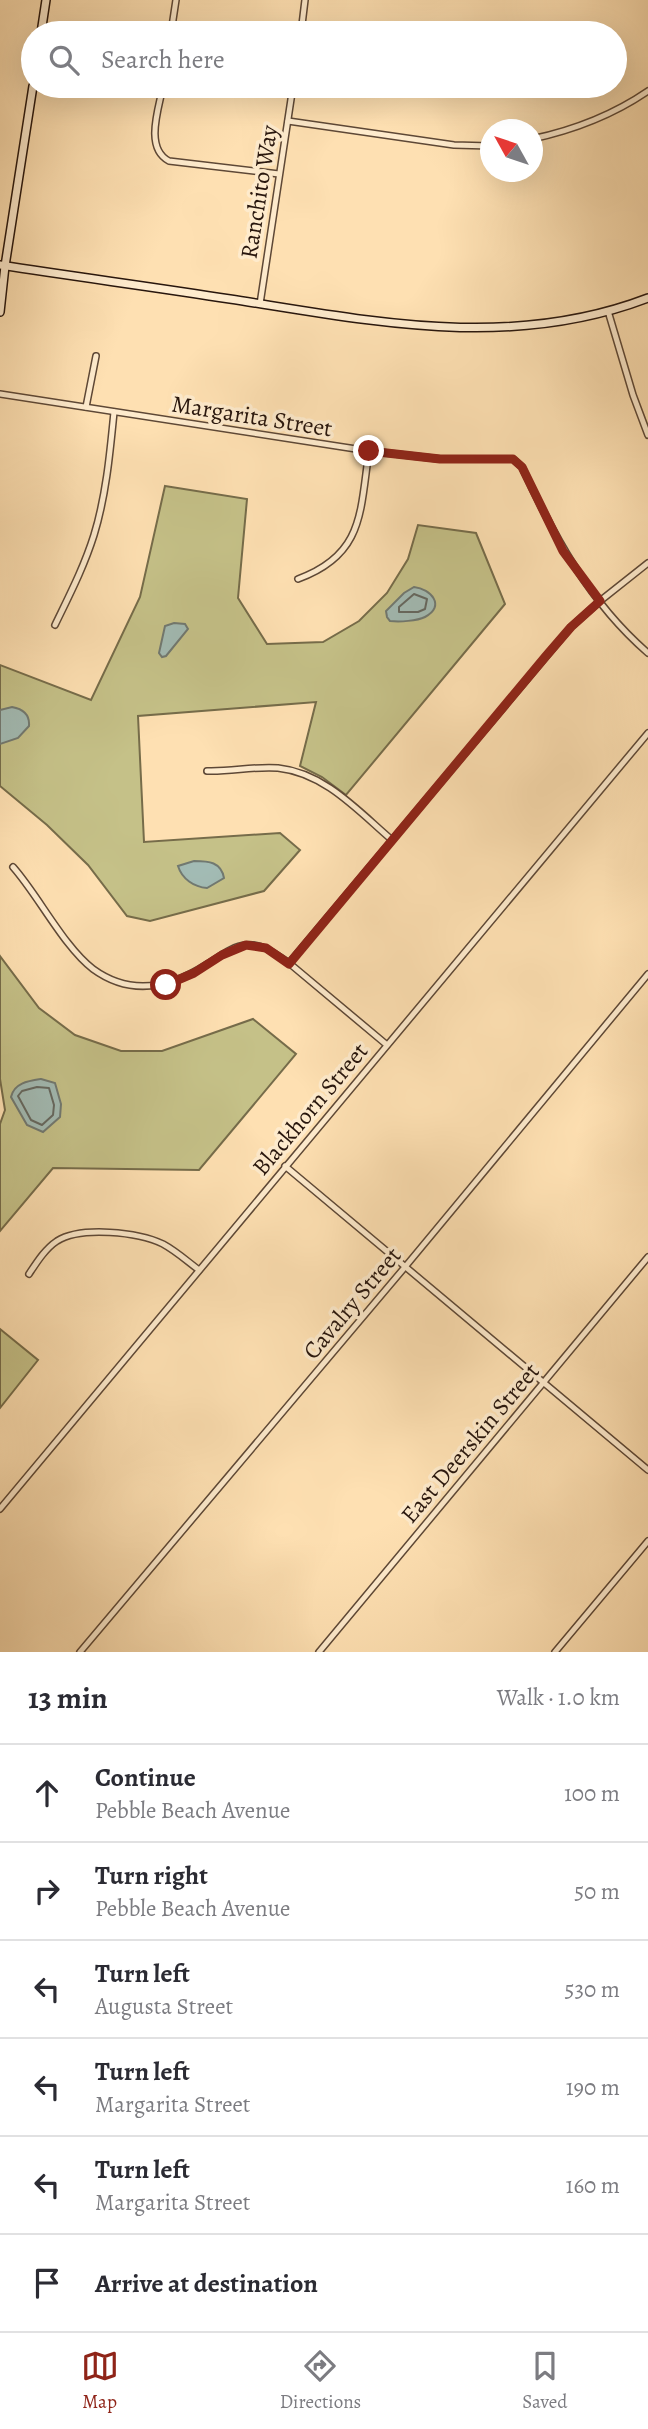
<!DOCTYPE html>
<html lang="en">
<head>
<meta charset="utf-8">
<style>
	:root { --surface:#fff; --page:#f2f2f3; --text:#2b2b33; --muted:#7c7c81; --line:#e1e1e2; --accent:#8f2418 }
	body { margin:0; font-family:Alegreya,serif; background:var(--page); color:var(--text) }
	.compass { position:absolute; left:480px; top:119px; width:63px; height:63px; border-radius:50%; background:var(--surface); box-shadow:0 7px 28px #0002; rotate:310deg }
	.stop { position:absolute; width:21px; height:21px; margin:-16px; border:5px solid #8f2418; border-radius:50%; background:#fff }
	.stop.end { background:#8f2418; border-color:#fff; box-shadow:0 2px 7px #0008 }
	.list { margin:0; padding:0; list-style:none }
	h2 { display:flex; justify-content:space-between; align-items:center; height:91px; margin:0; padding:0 28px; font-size:30px }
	h2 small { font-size:23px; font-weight:400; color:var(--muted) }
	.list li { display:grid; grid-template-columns:46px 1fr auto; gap:21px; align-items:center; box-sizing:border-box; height:98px; padding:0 28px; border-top:2px solid var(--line) }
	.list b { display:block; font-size:26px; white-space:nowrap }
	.list p { margin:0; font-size:23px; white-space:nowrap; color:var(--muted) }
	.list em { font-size:23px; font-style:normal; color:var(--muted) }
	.icon { flex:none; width:38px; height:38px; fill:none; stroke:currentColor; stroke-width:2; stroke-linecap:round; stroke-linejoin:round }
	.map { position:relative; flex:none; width:648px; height:1652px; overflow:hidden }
	.search { position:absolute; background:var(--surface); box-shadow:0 7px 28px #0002; left:21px; right:21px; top:21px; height:77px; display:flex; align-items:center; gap:18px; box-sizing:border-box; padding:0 24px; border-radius:38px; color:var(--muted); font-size:26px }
	.sheet { height:679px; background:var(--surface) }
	nav { display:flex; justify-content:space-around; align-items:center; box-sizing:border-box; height:98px; border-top:2px solid var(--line); background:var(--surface); font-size:19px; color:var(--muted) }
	nav a { display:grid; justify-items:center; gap:4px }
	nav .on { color:var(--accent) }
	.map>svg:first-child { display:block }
</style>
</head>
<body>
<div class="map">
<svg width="648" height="1652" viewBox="0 0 648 1652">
	<rect width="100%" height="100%" fill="#fee0b2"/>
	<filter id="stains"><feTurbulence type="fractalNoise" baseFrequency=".00286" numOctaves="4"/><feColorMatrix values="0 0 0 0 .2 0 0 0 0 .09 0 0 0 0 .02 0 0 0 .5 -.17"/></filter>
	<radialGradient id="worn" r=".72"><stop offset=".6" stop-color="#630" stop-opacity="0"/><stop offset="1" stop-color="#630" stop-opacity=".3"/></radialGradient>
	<g fill="#c5c188" stroke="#766c4a" stroke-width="2">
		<path d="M165,486L247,499L238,598L267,644L323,642L359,621L387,593L408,559L418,525L476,533L505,604L346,795L322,777L300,766L316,702L138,716L144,842L280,833L300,850L264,891L150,921L127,916L88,865L47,825L0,786V665L91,700L140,597Z"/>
		<path d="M0,956L39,1008L75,1035L121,1051H162L253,1019L296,1054L199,1170L53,1168L0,1231V1124L5,1110L0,1079Z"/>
		<path d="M0,1329L38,1360L0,1408Z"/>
	</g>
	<g fill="#a2bbb4" stroke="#717971" stroke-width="2">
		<path d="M414,587C431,589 446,606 425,617C417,621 400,622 390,621L387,617L386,611L404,593Z"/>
		<path d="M174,623L185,624L188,629L166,656L162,657L159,653L165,626Z"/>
		<path d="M12,707C23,709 30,714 29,726L18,738L0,744V710Z"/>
		<path d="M194,861C209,861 221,862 224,878L207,888C194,887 182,879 178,866Z"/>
		<path d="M41,1079L55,1083L61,1104L60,1117L43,1132L27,1125L11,1097C14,1083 28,1081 41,1079Z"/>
	</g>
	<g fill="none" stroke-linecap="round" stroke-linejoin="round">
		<g stroke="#656860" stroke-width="2">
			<path d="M414,594L427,599L425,609L418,612H399V607Z"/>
			<path d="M37,1087L49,1088L54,1105L53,1115L42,1125L31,1120L18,1096L22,1091Z"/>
		</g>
		<defs>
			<g id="street">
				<path d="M171,33L176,0"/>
				<path d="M301,33L305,0"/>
				<path d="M163,86C159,108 144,148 169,161L279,174"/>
				<path d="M288,121L454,145L490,146"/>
				<path d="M532,139C574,130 613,115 648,91"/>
				<path d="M260,304L293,86"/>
				<path d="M608,311L633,395L648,435"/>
				<path d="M0,394L369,451L440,459H513L522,467C554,536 589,602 648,653"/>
				<path d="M86,407L96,356"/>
				<path d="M298,579C364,555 360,512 369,451"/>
				<path d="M55,625C69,596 84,567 94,535C106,496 110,453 114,412"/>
				<path d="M207,771C231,772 254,766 278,768C325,773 358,811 392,840"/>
				<path d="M13,867C38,895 64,947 93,969C130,996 170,988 207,964C219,957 232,946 246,945C262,943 276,954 289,963L387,1045"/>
				<path d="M289,963L571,627L600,601L648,563"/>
				<path d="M285,1166L648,1470"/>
				<path d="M29,1274C37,1262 45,1249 57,1241C81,1226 138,1232 163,1244C176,1251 187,1261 199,1270"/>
				<path d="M0,1509L648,733"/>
				<path d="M80,1652L405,1267L648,974"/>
				<path d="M319,1652L648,1257"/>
				<path d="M555,1652L648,1541"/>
			</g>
			<g id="secondary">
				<path d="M41,33L46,0"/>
				<path d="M0,265C77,277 154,287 230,299C372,321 510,351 648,298"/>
				<path d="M0,312L5,266L33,86"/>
			</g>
		</defs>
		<use href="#street" stroke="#5e4836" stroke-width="8"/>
		<use href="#secondary" stroke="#28160d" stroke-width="10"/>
		<use href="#street" stroke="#feebcd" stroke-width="5"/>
		<use href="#secondary" stroke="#feebcd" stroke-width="7"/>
	</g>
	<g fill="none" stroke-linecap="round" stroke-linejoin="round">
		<path stroke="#8f2418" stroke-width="9" d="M166,985L194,973L222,955L246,945L266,948L289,964L546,656L571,627L600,601L563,551L522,467L513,459H440L369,451"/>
	</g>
	<g text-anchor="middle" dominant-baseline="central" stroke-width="7" stroke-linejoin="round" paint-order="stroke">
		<g font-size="24" fill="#28160d" stroke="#feebcd">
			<text transform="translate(259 192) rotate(-81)">Ranchito Way</text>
			<text transform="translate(252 416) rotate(9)">Margarita Street</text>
			<text transform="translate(310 1109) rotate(-50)">Blackhorn Street</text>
			<text transform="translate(352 1303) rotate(-50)">Cavalry Street</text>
			<text transform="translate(470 1443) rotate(-50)">East Deerskin Street</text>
		</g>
	</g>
	<rect width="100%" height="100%" filter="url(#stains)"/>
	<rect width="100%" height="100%" fill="url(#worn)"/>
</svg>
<svg class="compass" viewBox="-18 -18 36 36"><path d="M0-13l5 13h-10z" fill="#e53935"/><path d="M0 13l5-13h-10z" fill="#7c7c81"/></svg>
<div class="stop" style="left:166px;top:985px"></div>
<div class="stop end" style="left:369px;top:451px"></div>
<div class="search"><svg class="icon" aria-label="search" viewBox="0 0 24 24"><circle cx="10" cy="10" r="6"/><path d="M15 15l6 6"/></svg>Search here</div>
</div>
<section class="sheet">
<h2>13 min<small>Walk · 1.0 km</small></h2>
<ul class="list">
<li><svg class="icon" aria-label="ahead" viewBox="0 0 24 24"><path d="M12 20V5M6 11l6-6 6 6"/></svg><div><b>Continue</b><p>Pebble Beach Avenue</p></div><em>100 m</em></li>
<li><svg class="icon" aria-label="right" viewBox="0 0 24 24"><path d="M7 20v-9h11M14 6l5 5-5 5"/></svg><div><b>Turn right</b><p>Pebble Beach Avenue</p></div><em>50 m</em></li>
<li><svg class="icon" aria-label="left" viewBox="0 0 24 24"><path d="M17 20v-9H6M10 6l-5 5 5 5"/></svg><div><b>Turn left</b><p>Augusta Street</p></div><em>530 m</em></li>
<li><svg class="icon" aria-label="left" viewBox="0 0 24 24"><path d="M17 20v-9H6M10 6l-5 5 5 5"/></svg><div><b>Turn left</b><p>Margarita Street</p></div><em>190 m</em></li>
<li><svg class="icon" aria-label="left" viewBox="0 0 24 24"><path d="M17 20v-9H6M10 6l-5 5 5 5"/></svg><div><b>Turn left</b><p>Margarita Street</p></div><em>160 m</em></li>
<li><svg class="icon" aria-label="arrive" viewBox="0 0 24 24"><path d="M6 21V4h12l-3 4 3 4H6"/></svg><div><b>Arrive at destination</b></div></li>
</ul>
</section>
<nav>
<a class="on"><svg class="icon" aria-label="map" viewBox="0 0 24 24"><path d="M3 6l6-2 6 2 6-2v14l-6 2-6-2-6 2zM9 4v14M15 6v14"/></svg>Map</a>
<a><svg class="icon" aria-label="directions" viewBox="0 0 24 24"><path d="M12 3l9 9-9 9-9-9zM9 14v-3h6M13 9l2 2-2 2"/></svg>Directions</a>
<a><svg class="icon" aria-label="saved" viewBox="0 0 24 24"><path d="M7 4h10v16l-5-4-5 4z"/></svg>Saved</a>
</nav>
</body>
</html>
